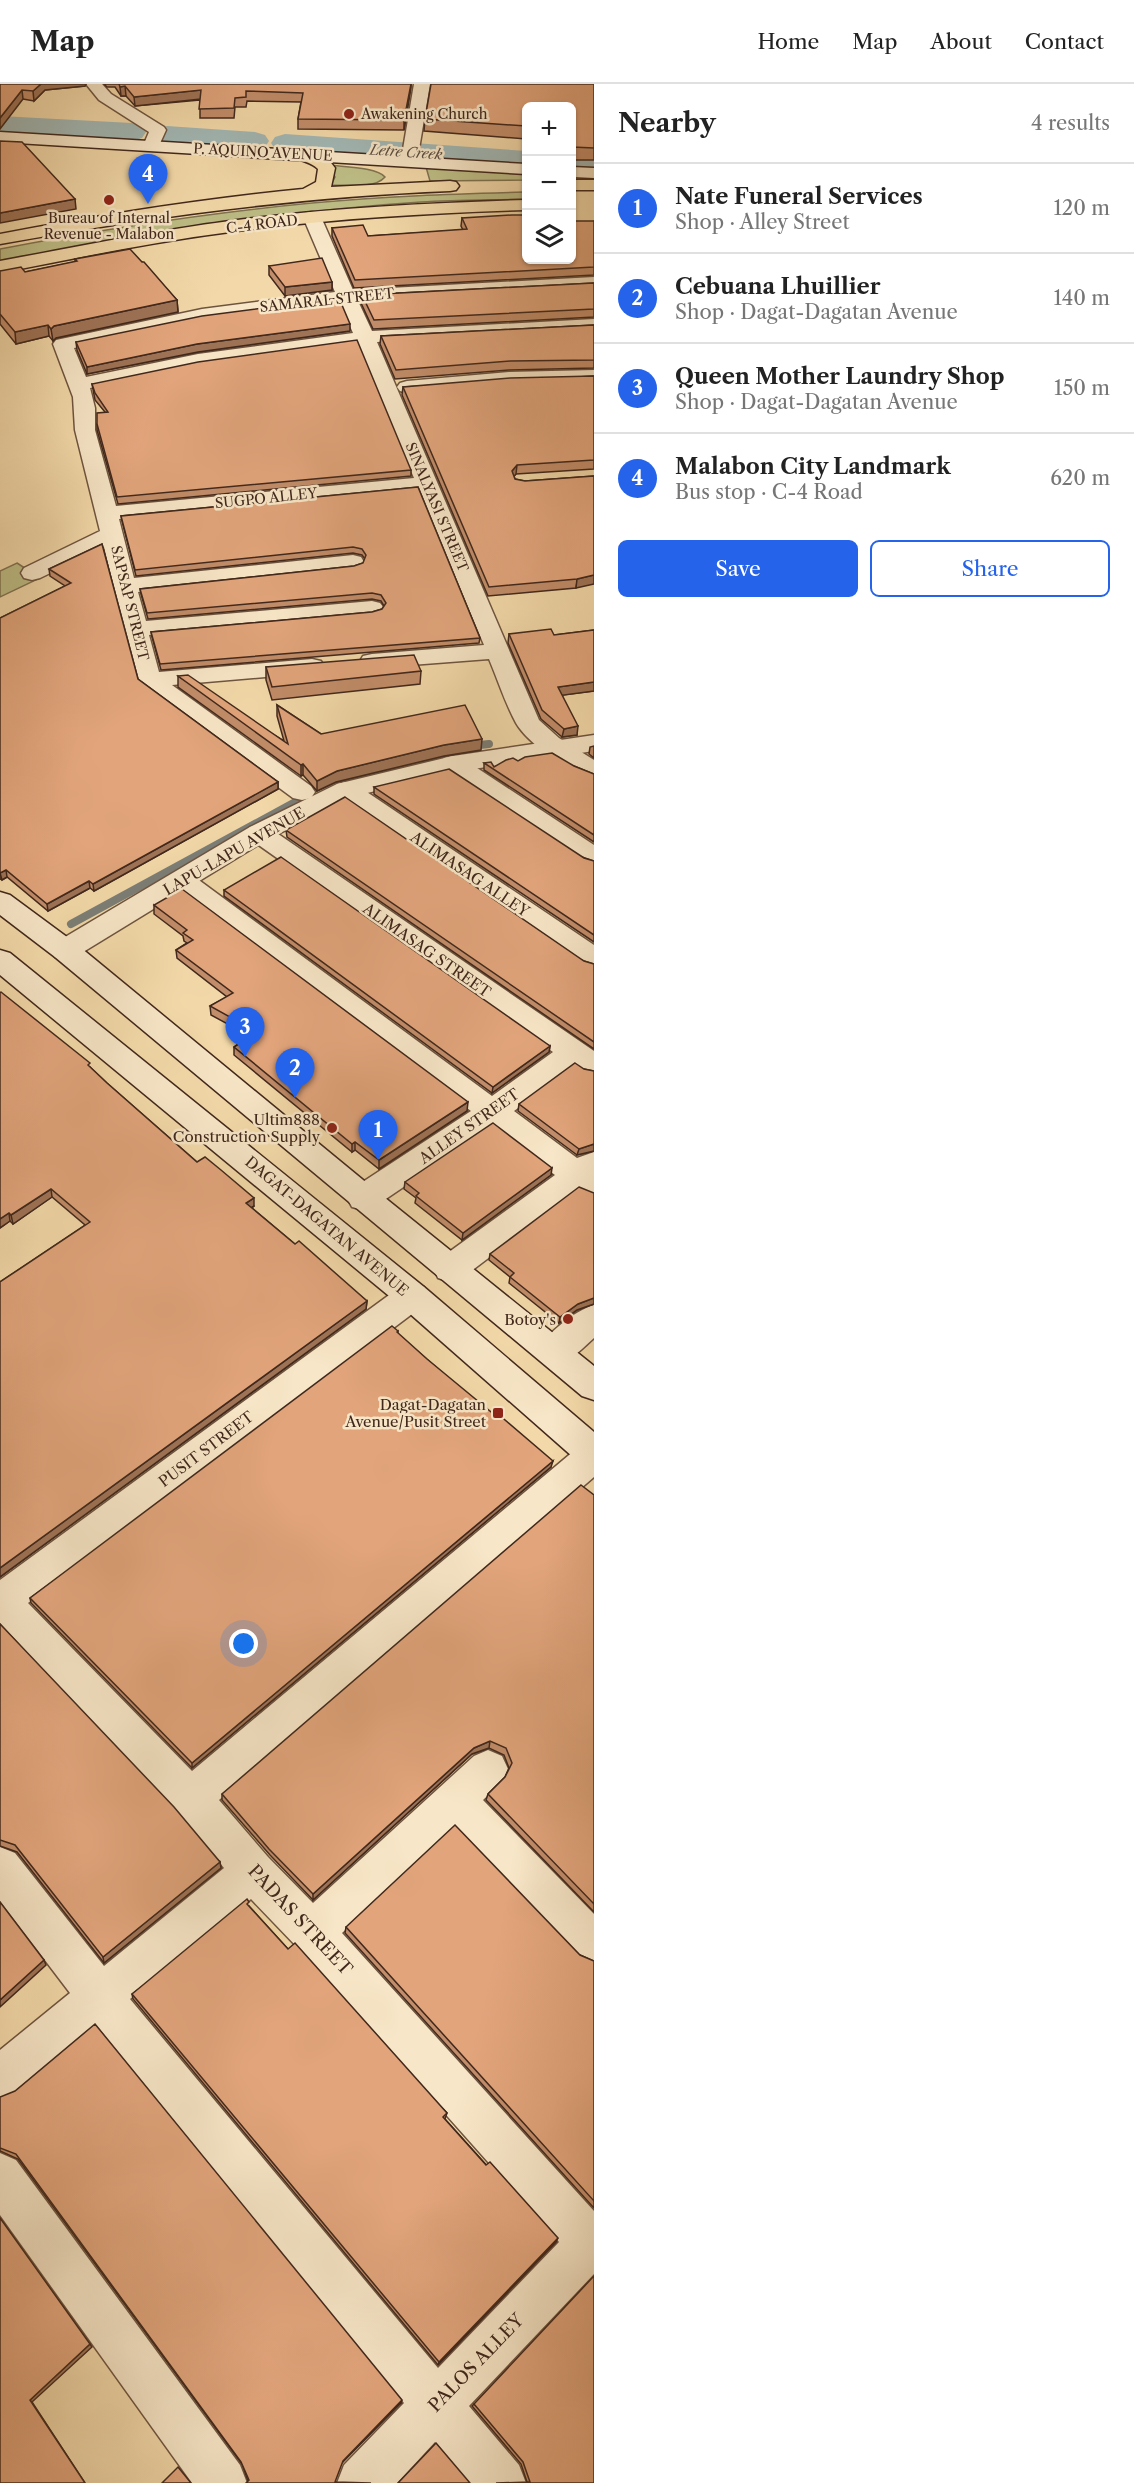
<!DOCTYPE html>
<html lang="en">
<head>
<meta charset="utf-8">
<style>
	:root { --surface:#fff; --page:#f2f2f2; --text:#222; --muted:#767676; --line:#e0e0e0; --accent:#2563eb }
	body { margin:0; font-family:"Libre Caslon Text",serif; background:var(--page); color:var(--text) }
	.controls { position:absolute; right:18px; top:18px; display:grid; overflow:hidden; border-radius:9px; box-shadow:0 2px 4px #0004 }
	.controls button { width:54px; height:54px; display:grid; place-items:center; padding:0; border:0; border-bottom:2px solid var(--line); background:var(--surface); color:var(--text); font:30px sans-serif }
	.you { position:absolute; left:244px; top:1560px; width:21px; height:21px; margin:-15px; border:4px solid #fff; border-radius:50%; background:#1a73e8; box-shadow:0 0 0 9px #1a73e833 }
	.badge { display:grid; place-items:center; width:39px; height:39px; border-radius:50%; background:var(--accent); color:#fff; font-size:20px; font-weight:700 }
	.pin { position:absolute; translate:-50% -50px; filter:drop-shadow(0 2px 3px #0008) }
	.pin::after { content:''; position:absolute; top:32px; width:21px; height:18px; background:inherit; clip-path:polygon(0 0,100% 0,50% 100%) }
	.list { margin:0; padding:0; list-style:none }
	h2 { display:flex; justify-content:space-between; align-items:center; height:78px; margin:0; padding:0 24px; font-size:26px }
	h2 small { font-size:20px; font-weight:400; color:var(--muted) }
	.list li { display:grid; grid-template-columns:39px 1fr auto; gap:18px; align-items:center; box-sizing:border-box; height:90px; padding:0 24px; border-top:2px solid var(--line) }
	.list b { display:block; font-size:22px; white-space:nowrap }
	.list p { margin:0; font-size:20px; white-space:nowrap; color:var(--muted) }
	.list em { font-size:20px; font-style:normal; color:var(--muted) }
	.actions { display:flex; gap:12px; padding:18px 24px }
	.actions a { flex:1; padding:14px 0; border:2px solid var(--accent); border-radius:9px; text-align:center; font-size:21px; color:var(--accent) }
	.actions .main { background:var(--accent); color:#fff }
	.icon { flex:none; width:33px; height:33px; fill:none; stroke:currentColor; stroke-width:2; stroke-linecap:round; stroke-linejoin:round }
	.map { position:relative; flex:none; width:594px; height:2399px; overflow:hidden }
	header { display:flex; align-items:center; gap:36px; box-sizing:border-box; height:84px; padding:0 30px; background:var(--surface); border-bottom:2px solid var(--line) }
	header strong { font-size:28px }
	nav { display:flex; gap:33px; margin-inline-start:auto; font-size:21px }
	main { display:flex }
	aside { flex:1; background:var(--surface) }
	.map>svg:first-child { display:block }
</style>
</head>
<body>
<header>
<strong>Map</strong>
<nav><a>Home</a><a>Map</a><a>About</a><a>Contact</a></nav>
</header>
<main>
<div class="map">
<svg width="594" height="2399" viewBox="0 0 594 2399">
	<rect width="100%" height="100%" fill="#f3d9a9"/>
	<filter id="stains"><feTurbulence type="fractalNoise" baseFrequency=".00333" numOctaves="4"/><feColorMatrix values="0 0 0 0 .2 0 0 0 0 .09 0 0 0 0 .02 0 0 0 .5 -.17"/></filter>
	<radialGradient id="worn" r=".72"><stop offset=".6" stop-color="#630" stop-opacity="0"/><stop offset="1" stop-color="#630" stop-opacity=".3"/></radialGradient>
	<g fill="#bebe86" stroke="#807351" stroke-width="1.5">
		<path d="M329,81C343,83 377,83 385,93C375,105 346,101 331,101L335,93Z"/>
		<path d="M426,83L526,89V96L430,97Z"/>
		<path d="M526,108V115C491,116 456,116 421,118C280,127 139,151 0,177V165C103,145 207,129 312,119C383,112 455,110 526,108Z"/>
		<path d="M17,479L40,494L0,513V487Z"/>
	</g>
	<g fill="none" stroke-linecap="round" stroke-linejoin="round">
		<g stroke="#7b7e77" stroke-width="8">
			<path d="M471,662L489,660"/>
			<path d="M71,840L310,710"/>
		</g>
		<g fill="#a1b7b4" fill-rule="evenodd">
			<path d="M0,32L132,39L142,42L146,48L142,54L132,57L0,48Z"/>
			<path d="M167,42L255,48L265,51L269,57L265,63L255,66L157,57L153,51L157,45Z"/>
			<path d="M285,50L526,67V85L275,65L271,59L275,53Z"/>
			<path d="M572,70L594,72V90L572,88Z"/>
		</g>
		<defs>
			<g id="minor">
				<path d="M86,0H102L111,10L164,43L166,46L157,66H145L143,62L149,48L99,16Z"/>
				<path d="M414,0H430L417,77L415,81H403L401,77Z"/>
				<path d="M312,128L318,129L321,133L353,206L594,193V205L358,217L372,247L594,235V247L377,258L539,636L559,654L594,676V695C571,689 528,660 516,639C505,619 498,596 489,575L372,584L363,582L360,577L363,572L372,570L484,561L419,406L119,435L134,494L353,471L361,473L364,478L361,483L353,485L138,508L146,537L372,517L380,519L384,524L380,529L372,531L149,551L159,588L312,575L321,577L324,582L321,587L312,589L172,601L311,702L315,708L311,714L302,716L293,714L140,601L137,596L104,463L40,494L32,496L24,494L21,489L24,484L100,447L75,346L73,313L53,260L56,256L202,225L335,208L303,133L306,129ZM340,219L353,249L198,270L86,293L74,264L202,237ZM358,260L414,394L116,422L95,346V324L90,304L198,282Z"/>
				<path d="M594,286V298L509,300L407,309L400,307L397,303L400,299L407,297L509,288Z"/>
				<path d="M453,672L462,674L594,761V782L584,779L444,686L440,680L444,674Z"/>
				<path d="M346,698L355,700L594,861V885L584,882L337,712L333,706L337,700Z"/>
				<path d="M259,741L268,743L594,967V993L583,990L574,983L514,1027L577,1074L594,1068V1115L577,1107L462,1194L450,1198L438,1194L434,1185L438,1176L555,1091L492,1043L374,1123L363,1126L352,1123L347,1114L352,1105L471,1027L172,803L168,797L172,791L182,788L192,791L492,1012L553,968L250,755L246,749L250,743Z"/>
				<path d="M412,1199L424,1203L429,1212L424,1221L28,1519L192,1687L581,1361L594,1357V1393L219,1716L268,1773L313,1819L474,1672L488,1666L502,1672L508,1685L502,1698L483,1716L594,1830V1881L579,1875L454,1744L342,1849L594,2127V2190L469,2322L519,2381L526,2399H469L435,2358L397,2399H337L344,2381L404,2319L97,1942L16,2010L0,2016V1966L70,1909L0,1817V1763L15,1769L104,1882L224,1784L177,1728L0,1542V1496L400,1203ZM251,1815L297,1863L559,2158L438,2284L130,1915Z"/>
				<path d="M594,1221V1254C578,1268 565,1285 542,1278L537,1268C547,1249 574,1227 594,1221Z"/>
				<path d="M0,2069L16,2076L240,2381L247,2399H192L0,2131Z"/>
			</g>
			<path id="tertiary" d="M594,651V667L453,688L355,712L268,755L75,873L65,876L55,873L51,866L55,859L250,743L337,700L453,672Z"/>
			<g id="secondary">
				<path d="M0,48L526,80V90L0,58Z"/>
				<path d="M572,83L594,84V94L572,93Z"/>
				<path d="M0,808L10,811L75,859L374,1105L594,1282V1316L582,1312L55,873L0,831Z"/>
				<path d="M0,866L10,869L424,1203L594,1348V1384L581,1380L400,1221L0,891Z"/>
			</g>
			<g id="trunk">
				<path d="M300,65C314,68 327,72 335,84L331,103L450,97L456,98L459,102L456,106L450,107C298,113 149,133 0,160V150C100,131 201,115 303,105L316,98L318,85C311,77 298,78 292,70L294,66Z"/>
				<rect x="572" y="96" width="22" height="10"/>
				<path d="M526,116V126C427,129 328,135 230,148C152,158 76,174 0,189V177C76,163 152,147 230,137C328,124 427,119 526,116Z"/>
			</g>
		</defs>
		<use href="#minor" stroke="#6e543f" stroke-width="3"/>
		<use href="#tertiary" stroke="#6e543f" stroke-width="3"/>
		<use href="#secondary" stroke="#41281c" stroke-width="3"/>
		<use href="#trunk" stroke="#41281c" stroke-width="3"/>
		<use href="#minor" fill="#f7e6c7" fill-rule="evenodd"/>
		<use href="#tertiary" fill="#f7e6c7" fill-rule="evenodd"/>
		<use href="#secondary" fill="#f7e6c7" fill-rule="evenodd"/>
		<use href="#trunk" fill="#f3d9a9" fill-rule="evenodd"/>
	</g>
	<g fill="#c28d6a" stroke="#41281c" stroke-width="1.5">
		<path d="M0,0H86L85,2L45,6L34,17L23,15Z"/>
		<path d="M104,0H411L404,46L298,45V35L301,18L247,17L246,23H235L234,34H200V16L135,22L126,12H121L115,3H107Z"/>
		<path d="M594,0V76H572V22H526V55L424,47L425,35Z"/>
		<path d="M462,134L526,176L594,137V191L354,204L332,152V144L368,152L463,146L461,142Z"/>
		<path d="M75,175L142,178L177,216L178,228L56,254L53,257L49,252L16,260L0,240V187L25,188L75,178Z"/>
		<path d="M269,182L332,198V206L285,212L269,191Z"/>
		<path d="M594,199V233L373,245L361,219L362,211Z"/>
		<path d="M594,241V284L509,286L395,295L380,260L381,252Z"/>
		<path d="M350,247L198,268L87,290L77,266L76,258Z"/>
		<path d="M594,292V385L516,390L514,392L515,395L525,397L594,392L576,504L488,512L402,311L403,303Z"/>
		<path d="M92,300L411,386V392L118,420L97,346V340L105,328L95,316Z"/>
		<path d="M418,403L480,554L479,559L161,586L152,553L151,548L372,528L382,525L384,522L381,517L372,515L148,535L141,510L140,505L354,482L363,479L365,475L362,471L353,469L136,492L122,437L121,432Z"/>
		<path d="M102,460L138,595L278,698V705L94,807L90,804L48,827L7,793L2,796L0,795V534L65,502L50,492L49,485Z"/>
		<path d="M594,546V607L562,611L577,651L562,653L541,635L508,559L509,550L554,551Z"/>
		<path d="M266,583L421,587L420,600L272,616L266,596Z"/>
		<path d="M178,592L284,657L277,632V621L321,650L481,666L444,672L336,698L317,707L303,691L301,692L178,603Z"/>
		<path d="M594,662V674L589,670L590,663Z"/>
		<path d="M518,677L574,682L594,690V758L484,686V679L494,683Z"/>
		<path d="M374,703L594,777V858L374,710Z"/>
		<path d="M286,746L584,877L594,880V965L287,753Z"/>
		<path d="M224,806L550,962L549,968L492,1009L224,812Z"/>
		<path d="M154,821L467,1027L379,1085L355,1066L352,1068L234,971V963L250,952L211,931L210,922L227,913L177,874L176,866L187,859L184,857L183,852L154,830Z"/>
		<path d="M90,983L107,999L197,1078L254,1122L252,1124L295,1160L367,1217L366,1225L0,1493V1198L85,1141L52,1113L13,1140L10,1137L0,1144Z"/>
		<path d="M584,985L594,987V1067L577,1071L518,1027L519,1020Z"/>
		<path d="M551,1091L462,1156L415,1119L416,1114L404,1105L405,1098Z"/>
		<path d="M594,1109V1220L577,1226L559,1239L509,1199L510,1193L489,1176L490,1170Z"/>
		<path d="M398,1247V1250L551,1383L192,1684L31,1519L30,1514Z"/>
		<path d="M594,1411V1828L486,1716L488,1710L505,1693L509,1684L504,1671L489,1664L472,1670L313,1816L270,1771L222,1716V1710Z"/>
		<path d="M0,1540L220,1778L221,1784L104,1879L17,1768L0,1762Z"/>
		<path d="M249,1822L288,1865L447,2029L445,2035L556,2158L438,2281L133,1915L132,1910Z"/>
		<path d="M346,1843L580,1871L594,1877V2124L345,1849Z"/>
		<path d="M0,2013L401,2319L248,2397L242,2380L18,2075L0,2067Z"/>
		<path d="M474,2320L594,2399L527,2398L521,2380L472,2322Z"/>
	</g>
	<g fill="#9e7356" stroke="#41281c" stroke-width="1.5">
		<path d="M41,0H86L85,2L45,6L34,17L33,7Z"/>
		<path d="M411,0V4L404,46V36Z"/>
		<path d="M125,2L126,12H121L120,3Z"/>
		<path d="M22,6L23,15L0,45V34Z"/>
		<path d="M201,6V15L135,22L134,13Z"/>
		<path d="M75,115L76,125L0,139V129Z"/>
		<path d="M332,198V206L285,212V203Z"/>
		<path d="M177,216L178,228L56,254L53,257L51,245L54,242Z"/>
		<path d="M350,240V247L198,268L87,290V283L197,260Z"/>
		<path d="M48,241L49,252L16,260L15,248Z"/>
		<path d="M517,381L516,390L511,396L512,387Z"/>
		<path d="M594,491V500L576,504L577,495Z"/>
		<path d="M594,598V607L557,612L558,603Z"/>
		<path d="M578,642L577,651L562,653L564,645Z"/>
		<path d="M482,655L481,666L444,672L336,698L317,707V697L337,687L444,661Z"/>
		<path d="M303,680V691L301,692V681Z"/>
		<path d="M278,698V705L94,807L93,800Z"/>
		<path d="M6,786L7,793L2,796L0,789Z"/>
		<path d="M89,797L90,804L48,827L47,820Z"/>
		<path d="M550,962L549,968L492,1009L493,1003Z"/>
		<path d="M468,1018L467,1027L379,1085V1076Z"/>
		<path d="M355,1058V1066L352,1068V1060Z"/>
		<path d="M594,1060V1067L577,1071L579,1065Z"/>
		<path d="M552,1084L551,1091L462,1156L463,1149Z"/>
		<path d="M51,1105L52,1113L13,1140L11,1131Z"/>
		<path d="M254,1114V1122L246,1127V1119Z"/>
		<path d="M9,1129L10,1137L0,1144V1135Z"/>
		<path d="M594,1214V1220L577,1226L559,1239L560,1233L578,1220Z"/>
		<path d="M367,1217L366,1225L0,1493V1484Z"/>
		<path d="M553,1377L551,1383L192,1684V1679Z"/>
		<path d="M490,1657L489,1664L472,1670L313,1816V1810L474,1664Z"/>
		<path d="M220,1778L221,1784L104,1879L103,1873Z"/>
		<path d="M44,1876L46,1881L0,1923V1916Z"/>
		<path d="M558,2154L556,2158L438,2281L439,2278Z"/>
		<path d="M90,2260L92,2263L32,2318L85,2399L30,2316Z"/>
		<path d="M402,2316L401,2319L342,2379L343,2377Z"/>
	</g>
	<g fill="#e1a47b" stroke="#41281c" stroke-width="1.5">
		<path d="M0,0H41L33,7L22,6L0,34Z"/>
		<path d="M119,0H411L404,36L298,35L303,9L246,7V13L235,14L234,24L199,25L201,6L134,13L125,2L120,3Z"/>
		<path d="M431,0H594V64L572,63V22H526V42L425,35Z"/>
		<path d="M0,57L22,58L75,115L0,129Z"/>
		<path d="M512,131H526V176H572V137H594V183L355,196L332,144L363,141L368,152L467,145L462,134Z"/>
		<path d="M130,165L142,178H144L177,216L54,242L51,245L48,241L15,248L0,230V187L21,183L25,188L77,177L75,175Z"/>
		<path d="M322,174L332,198L285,203L269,182Z"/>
		<path d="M594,199V225L374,236L362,211Z"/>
		<path d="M339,214L350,240L197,260L87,283L76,258L202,232Z"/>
		<path d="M594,241V276L510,277L396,286L381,252Z"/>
		<path d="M357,256L411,386L117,413L97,340V329L108,328L95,309L92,300L198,278Z"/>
		<path d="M594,292V376L517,381L512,387L515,395L525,397L594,392V491L577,495L489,503L403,303L510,294Z"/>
		<path d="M418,403L480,554L160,580L151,548L372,528L382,525L386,519L381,511L372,509L147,529L140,505L354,482L363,479L366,471L362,465L353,463L135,486L121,432Z"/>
		<path d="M102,460L138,595L278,698L93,800L89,797L47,820L6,786L0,789V534L71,499L49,485Z"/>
		<path d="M551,545L554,551L594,546V598L558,603L578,642L564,645L542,626L509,550Z"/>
		<path d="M414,571L421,587L272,603L266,583Z"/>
		<path d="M188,591L288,660L277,621L321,650L465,621L482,655L444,661L337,687L317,697L303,680L301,681L178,592Z"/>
		<path d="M552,669L574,682L594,690V751L484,679L491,678L494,683L506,676L513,674L518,677L525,673Z"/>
		<path d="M449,685L584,774L594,777V851L374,703Z"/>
		<path d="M345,713L584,877L594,880V958L286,746Z"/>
		<path d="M281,773L550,962L493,1003L224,806Z"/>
		<path d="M182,805L468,1018L379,1076L355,1058L352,1060L234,963L257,948L210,922L233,909L176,866L193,856L183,849L187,846L154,821Z"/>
		<path d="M1,908L90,979L88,981L107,999L197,1078L205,1073L221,1086L254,1114L246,1119L295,1160L299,1157L367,1217L0,1484V1198L90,1138L51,1105L11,1131L9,1129L0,1135V909Z"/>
		<path d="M575,979L584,985L594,987V1060L579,1065L519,1020Z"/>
		<path d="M493,1039L552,1084L463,1149L416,1112L419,1109L405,1098Z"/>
		<path d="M579,1103L594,1109V1214L578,1220L560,1233L510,1193L514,1189L490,1170Z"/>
		<path d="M392,1242L398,1247L397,1248L427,1275L496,1332L498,1330L553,1377L192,1679L30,1514Z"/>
		<path d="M581,1401L594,1411V1820L488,1710L505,1693L512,1679L506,1664L490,1657L474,1664L313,1810L269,1765L222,1710Z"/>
		<path d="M0,1540L174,1723L220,1778L103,1873L15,1761L0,1756Z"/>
		<path d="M455,1741L580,1871L594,1877V2117L346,1843Z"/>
		<path d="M247,1815L249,1818L247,1820L288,1865L295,1859L447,2029L443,2033L486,2081L490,2078L558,2154L439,2278L132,1910Z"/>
		<path d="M0,1818L44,1876L0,1916Z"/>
		<path d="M95,1940L402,2316L343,2377L335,2398L371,2399H246L249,2396L241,2378L16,2070L0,2064V2013L15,2007Z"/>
		<path d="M0,2134L90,2260L30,2316L85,2399H0Z"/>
		<path d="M594,2192V2399H496L530,2398L523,2378L474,2320Z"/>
		<path d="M436,2359L470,2399H398Z"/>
		<path d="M178,2383L191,2399H162Z"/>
	</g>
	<g fill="#8f2418" stroke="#f7e6c7" stroke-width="2">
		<circle cx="349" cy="30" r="6"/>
		<circle cx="109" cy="116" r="6"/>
		<circle cx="332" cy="1044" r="6"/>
		<circle cx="568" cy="1235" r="6"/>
		<rect x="492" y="1323" width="12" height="12" rx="3"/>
	</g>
	<g text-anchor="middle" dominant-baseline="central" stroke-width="5" stroke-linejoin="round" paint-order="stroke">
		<g font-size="14" fill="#41281c" stroke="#f7e6c7" text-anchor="start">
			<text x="361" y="30">Awakening Church</text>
			<text x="109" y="134" text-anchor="middle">Bureau of Internal<tspan x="109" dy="16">Revenue - Malabon</tspan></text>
		</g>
		<g font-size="14" fill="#41281c" stroke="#f7e6c7">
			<text transform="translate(263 68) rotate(3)">P. AQUINO AVENUE</text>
			<text transform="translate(262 140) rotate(-7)">C-4 ROAD</text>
			<text transform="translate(327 216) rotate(-6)">SAMARAL STREET</text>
			<text transform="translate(266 414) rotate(-6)">SUGPO ALLEY</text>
			<text transform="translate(437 423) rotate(67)">SINALYASI STREET</text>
			<text transform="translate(130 519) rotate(76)">SAPSAP STREET</text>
		</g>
		<g font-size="14" font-style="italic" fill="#594c42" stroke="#f7e6c7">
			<text transform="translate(406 68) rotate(4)">Letre Creek</text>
		</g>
		<g font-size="15" fill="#41281c" stroke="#f7e6c7">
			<text transform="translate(234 767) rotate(-30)">LAPU-LAPU AVENUE</text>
			<text transform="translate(470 790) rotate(34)">ALIMASAG ALLEY</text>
			<text transform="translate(427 866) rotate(35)">ALIMASAG STREET</text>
			<text transform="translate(469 1042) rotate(-35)">ALLEY STREET</text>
			<text transform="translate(327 1142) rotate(40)">DAGAT-DAGATAN AVENUE</text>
			<text transform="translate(206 1365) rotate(-37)">PUSIT STREET</text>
		</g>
		<g font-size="15" fill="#41281c" stroke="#f7e6c7" text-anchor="end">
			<text x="320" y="1035">Ultim888<tspan x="320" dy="17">Construction Supply</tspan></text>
			<text x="556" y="1235">Botoy's</text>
			<text x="486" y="1320">Dagat-Dagatan<tspan x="486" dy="17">Avenue/Pusit Street</tspan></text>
		</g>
		<g font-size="18" fill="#41281c" stroke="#f7e6c7">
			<text transform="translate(300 1836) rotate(47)">PADAS STREET</text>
			<text transform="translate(476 2279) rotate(-46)">PALOS ALLEY</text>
		</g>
	</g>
	<rect width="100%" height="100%" filter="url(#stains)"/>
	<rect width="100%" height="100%" fill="url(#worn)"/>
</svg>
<div class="controls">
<button>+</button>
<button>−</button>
<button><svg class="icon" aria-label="layers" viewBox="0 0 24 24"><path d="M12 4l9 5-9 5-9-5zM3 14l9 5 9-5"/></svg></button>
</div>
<div class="you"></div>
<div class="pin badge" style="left:378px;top:1076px">1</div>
<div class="pin badge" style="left:295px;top:1014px">2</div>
<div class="pin badge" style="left:245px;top:973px">3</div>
<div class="pin badge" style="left:148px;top:120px">4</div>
</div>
<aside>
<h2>Nearby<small>4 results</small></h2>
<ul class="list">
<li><span class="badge">1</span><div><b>Nate Funeral Services</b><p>Shop · Alley Street</p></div><em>120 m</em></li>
<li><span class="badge">2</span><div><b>Cebuana Lhuillier</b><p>Shop · Dagat-Dagatan Avenue</p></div><em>140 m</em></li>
<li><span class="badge">3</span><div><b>Queen Mother Laundry Shop</b><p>Shop · Dagat-Dagatan Avenue</p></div><em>150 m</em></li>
<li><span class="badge">4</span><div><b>Malabon City Landmark</b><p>Bus stop · C-4 Road</p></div><em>620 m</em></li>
</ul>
<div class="actions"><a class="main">Save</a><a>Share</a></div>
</aside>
</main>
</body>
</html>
